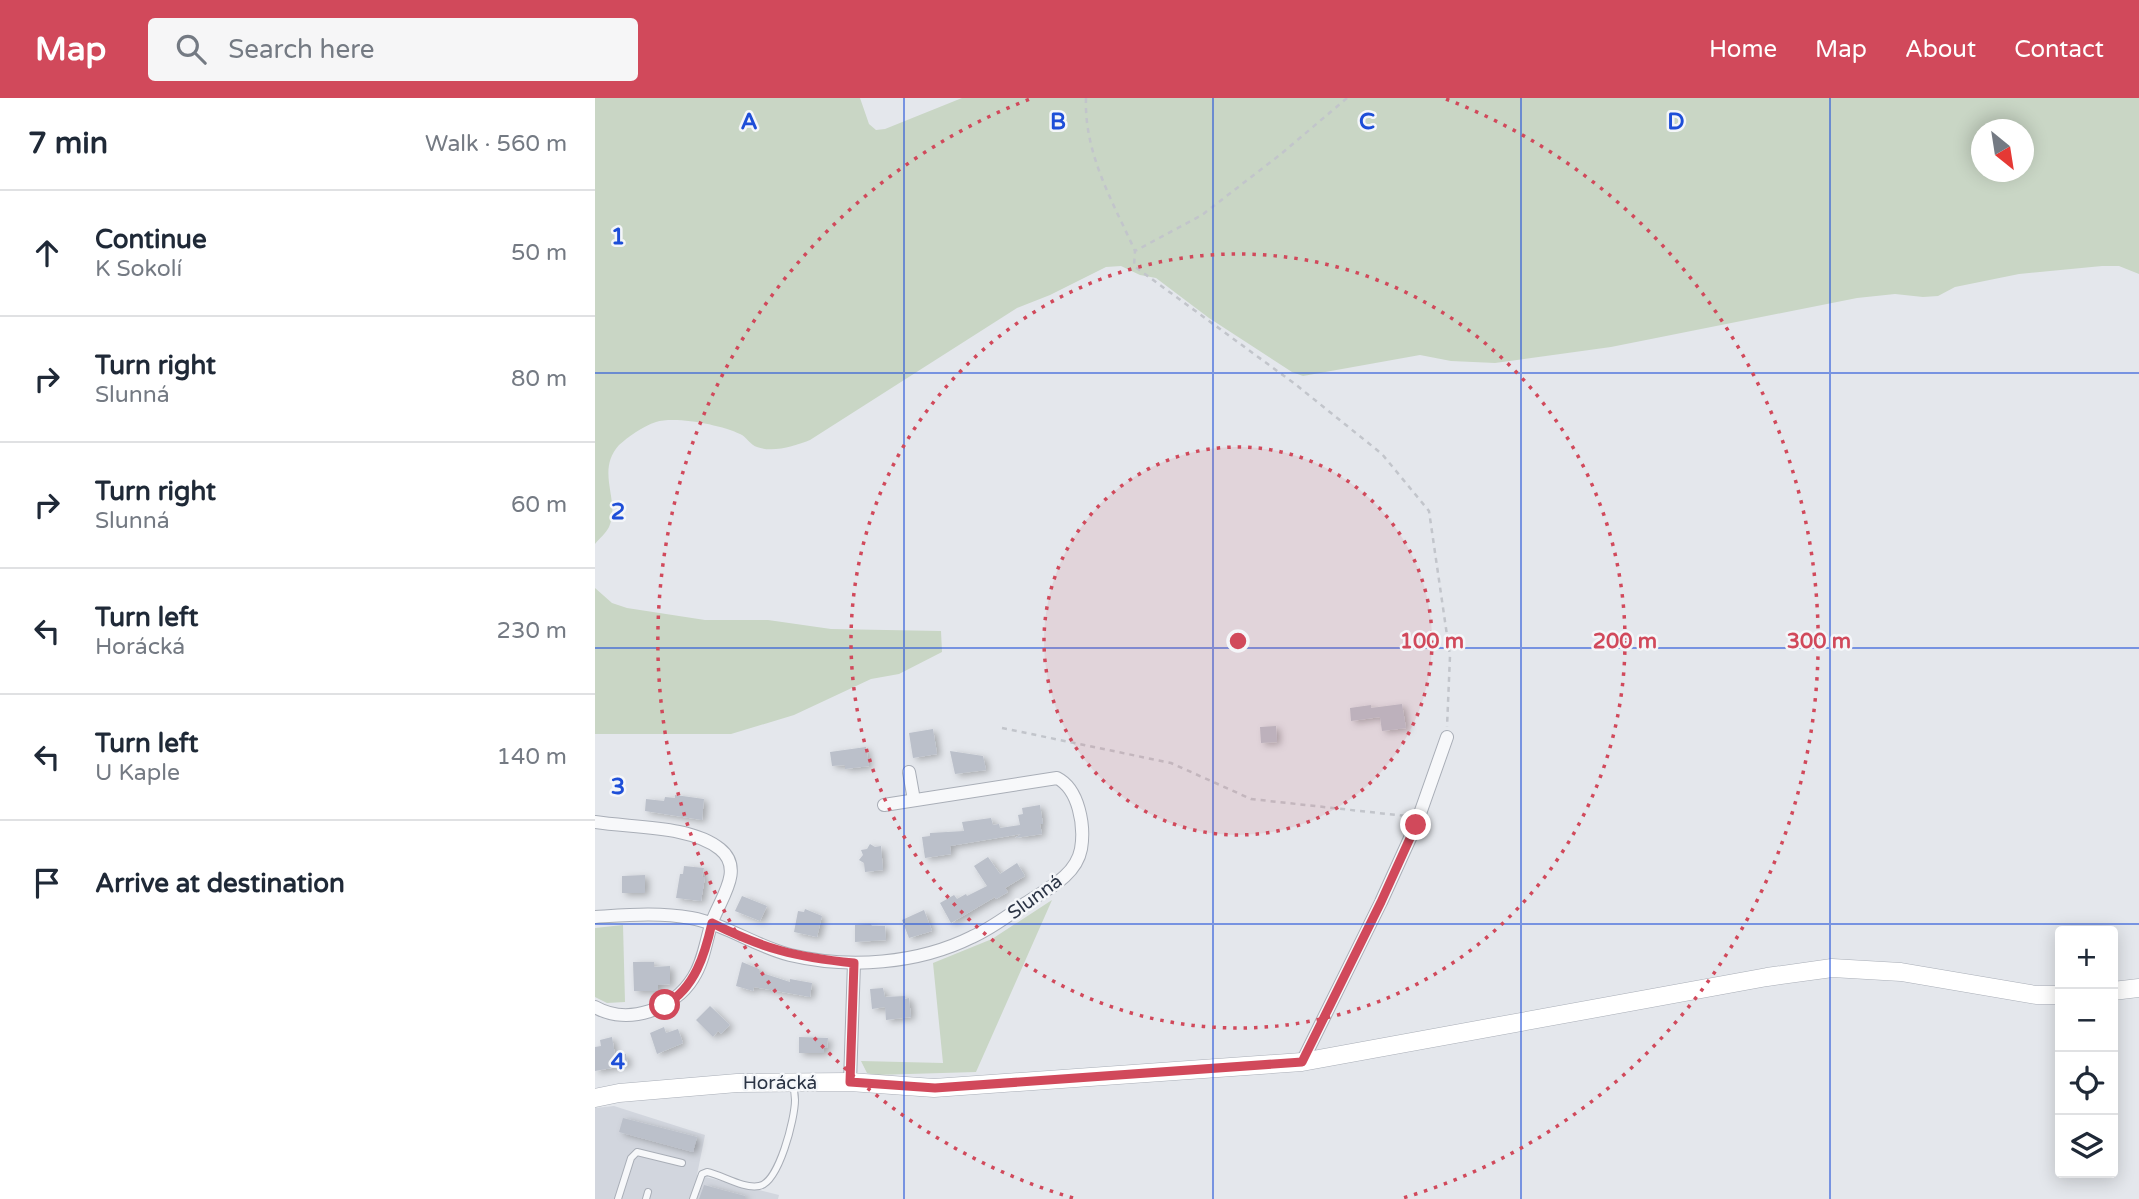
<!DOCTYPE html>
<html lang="en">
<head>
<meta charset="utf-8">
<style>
	:root { --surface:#fff; --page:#f6f6f7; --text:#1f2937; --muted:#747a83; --line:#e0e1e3; --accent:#d1495b }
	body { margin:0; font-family:"Varela Round",sans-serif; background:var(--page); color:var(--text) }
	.controls { position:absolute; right:21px; bottom:21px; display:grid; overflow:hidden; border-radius:7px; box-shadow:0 4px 18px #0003 }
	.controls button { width:63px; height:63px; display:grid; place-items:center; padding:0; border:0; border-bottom:2px solid var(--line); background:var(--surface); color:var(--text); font:35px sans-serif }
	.compass { position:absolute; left:1376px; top:21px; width:63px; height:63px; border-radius:50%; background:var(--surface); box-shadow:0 4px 18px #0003; rotate:150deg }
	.stop { position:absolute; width:21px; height:21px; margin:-16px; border:5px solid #d1495b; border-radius:50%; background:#fff }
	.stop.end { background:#d1495b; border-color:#fff; box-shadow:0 2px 7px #0008 }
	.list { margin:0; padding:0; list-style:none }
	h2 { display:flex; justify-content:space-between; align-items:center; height:91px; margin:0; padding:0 28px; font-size:30px }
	h2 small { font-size:23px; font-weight:400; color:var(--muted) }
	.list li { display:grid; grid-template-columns:46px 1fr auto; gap:21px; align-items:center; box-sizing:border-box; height:126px; padding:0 28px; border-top:2px solid var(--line) }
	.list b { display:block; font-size:26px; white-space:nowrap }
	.list p { margin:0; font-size:23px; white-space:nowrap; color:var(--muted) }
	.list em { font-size:23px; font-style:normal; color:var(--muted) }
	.icon { flex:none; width:38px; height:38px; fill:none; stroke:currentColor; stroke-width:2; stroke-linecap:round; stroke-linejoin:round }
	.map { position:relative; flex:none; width:1544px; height:1101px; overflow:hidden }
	header { display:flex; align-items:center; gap:42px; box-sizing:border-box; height:98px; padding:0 35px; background:var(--accent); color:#fff }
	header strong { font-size:33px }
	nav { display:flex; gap:38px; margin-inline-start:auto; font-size:24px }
	.search { width:490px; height:63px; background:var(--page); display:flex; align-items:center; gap:18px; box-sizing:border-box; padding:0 24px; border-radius:7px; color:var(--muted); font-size:26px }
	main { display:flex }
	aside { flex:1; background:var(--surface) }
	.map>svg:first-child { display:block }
</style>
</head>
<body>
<header>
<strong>Map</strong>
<div class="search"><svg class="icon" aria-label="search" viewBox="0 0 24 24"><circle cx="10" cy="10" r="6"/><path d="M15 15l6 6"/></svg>Search here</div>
<nav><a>Home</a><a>Map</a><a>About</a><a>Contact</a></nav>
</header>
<main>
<aside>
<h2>7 min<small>Walk · 560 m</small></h2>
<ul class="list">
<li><svg class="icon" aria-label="ahead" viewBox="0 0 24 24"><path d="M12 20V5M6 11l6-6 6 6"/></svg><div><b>Continue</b><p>K Sokolí</p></div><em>50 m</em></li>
<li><svg class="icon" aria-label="right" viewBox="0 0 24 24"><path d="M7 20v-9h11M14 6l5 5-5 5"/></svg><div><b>Turn right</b><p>Slunná</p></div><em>80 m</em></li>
<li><svg class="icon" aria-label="right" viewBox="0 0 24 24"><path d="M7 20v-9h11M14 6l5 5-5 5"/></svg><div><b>Turn right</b><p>Slunná</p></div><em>60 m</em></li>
<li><svg class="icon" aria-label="left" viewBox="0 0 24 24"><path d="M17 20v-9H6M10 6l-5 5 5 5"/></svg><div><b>Turn left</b><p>Horácká</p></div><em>230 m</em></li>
<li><svg class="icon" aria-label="left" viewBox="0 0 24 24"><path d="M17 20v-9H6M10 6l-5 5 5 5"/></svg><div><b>Turn left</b><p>U Kaple</p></div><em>140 m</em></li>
<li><svg class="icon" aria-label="arrive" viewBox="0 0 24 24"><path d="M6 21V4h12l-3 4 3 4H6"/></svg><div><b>Arrive at destination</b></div></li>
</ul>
</aside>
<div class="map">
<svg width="1544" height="1101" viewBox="0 0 1544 1101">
	<defs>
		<filter id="shadow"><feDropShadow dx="4" dy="2.5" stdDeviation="3.5" flood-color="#0004"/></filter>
	</defs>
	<rect width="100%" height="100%" fill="#e4e7ec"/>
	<path fill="#d2d6de" d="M19,1008L110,1037L102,1077L184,1097L183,1101H0V1010Z"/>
	<g fill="#c9d6c5" fill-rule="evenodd">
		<path d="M0,0H265L274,26L281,32L290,31L367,0H1544V176L1524,168H1507L1424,176L1360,189L1343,198L1328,199L1300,196L1262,200L1016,249L900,265L856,263L825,257L708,278L697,274L614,220L561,180L545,177L526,168L511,169L455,197L422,210L215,342C200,348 178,355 162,349C155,347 152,339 145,336C126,327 81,318 61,324C48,328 33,339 24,347C0,374 26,402 14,429C11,435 4,441 0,446ZM1386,32H1428V74H1386Z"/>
		<path d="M0,490L17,505L32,510L110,522H173L236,531L346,533L347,554L304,576L276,581L199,617L136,636H0Z"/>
		<path d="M457,802L381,974L280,977L272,975L266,963L348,965L338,865L397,841Z"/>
		<path d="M28,827L30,904L12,905L0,899V830Z"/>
	</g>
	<g fill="#bbc0ca" filter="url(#shadow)">
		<path d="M807,606L811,630L787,633L785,619L756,623L755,610L776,607V610Z"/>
		<path d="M681,628L682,644L666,645L665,629Z"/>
		<path d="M338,631L342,656L318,660L314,635Z"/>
		<path d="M271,649L274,668L250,671V667L237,668L235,654Z"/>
		<path d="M355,653L388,658L391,672L360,676Z"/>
		<path d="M80,697L109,701L107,722L50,713L51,701L69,703L70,699L80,700Z"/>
		<path d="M445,707L448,726H445L447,736L420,740L426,736L355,748L356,756L330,760L327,739L335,738V735L369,733L367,724L396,720L398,727L404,726L405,730L425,727L423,717L428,716L427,710Z"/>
		<path d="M275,746L280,749L286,748L288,772L270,774L269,765L264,762L268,757L266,752L272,751Z"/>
		<path d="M393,759L405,776L422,765L430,778L410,790L413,794L401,801L400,799L356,825L345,805L359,797L362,801L371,796L372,798L392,788L379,768Z"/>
		<path d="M89,768L109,770L107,779H110L106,803L81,800L85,776H88Z"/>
		<path d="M50,777V795H27V778Z"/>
		<path d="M147,798L172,808L165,823L140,813Z"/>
		<path d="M210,811L227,818L222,839L199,834L203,813L209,814Z"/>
		<path d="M329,812L337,833L314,840L307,822Z"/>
		<path d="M276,826L277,828H290L291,842L260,844V827Z"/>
		<path d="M38,864H59V869L75,868V886L63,887V893H39Z"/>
		<path d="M147,864L164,871V874L195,884V881L217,885L215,899L159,889L158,893L141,888Z"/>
		<path d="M288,890L290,899L310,898V901L314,900L316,919L291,922L290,909L277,911L275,891Z"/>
		<path d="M115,908L135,927L126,936L123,933L118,939L101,922Z"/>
		<path d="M69,929L71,935L83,931L88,945L62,956L55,935Z"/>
		<path d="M17,939L20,957L31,956L33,967L0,973V949L6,948L5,942Z"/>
		<path d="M204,939L233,940L232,950H229V955H204Z"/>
		<path d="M28,1020L102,1039L98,1054L24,1034Z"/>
		<path d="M109,1087L150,1098V1101H104Z"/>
	</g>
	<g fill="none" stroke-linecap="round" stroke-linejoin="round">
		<defs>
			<g id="lane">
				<path d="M23,1101L36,1060L42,1054L87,1065"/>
				<path d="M51,1101L53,1094"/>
				<path d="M98,1101L107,1076L112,1074C127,1077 148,1091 164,1088C184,1085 200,1020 200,1002C200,996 199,991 197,986"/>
			</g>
			<g id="street">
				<path d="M314,674L319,702"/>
				<path d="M0,724C36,730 96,727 125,751C150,771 125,801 117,824C111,842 109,863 98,880C79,911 33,928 0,909"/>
				<path d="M0,819C32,817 64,814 96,820C130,826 160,848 195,857C254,871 323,866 377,839C397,830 414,817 431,805C452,791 481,778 486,751C490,728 484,691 462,680L289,707"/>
				<path d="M707,964L786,804L821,727L852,639"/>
				<path d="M255,984L259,865"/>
			</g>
			<g id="secondary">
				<path d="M1518,893L1544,890"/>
				<path d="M0,1000L24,995L142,985L255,984L339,990L707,964L1172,879L1237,870L1306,874L1441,897H1465"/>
			</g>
		</defs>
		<use href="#lane" stroke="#a9aeb7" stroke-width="8"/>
		<use href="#street" stroke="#a9aeb7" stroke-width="14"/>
		<use href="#secondary" stroke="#a9aeb7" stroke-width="19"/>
		<g stroke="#c2c5cb" stroke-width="2.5" stroke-dasharray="5 5" stroke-linecap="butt">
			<path d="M491,0C489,56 518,104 540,153"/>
			<path d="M752,0L686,56L607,117L540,153L539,168L700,286L787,356L834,413L855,558L852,629"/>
			<path d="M407,630L576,665L656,701L811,718"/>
		</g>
		<use href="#lane" stroke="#f7f8fa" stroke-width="6"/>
		<use href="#street" stroke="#f7f8fa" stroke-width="12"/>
		<use href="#secondary" stroke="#fff" stroke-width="18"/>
	</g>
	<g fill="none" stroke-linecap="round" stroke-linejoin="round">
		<path stroke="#d1495b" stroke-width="9" d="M70,907C100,890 110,856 117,825C169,851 200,859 259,865L255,984L340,990L707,964L786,804L821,727"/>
	</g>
	<path fill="none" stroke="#1d4ed8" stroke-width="2" stroke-opacity="0.55" d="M309,0V1101M618,0V1101M926,0V1101M1235,0V1101M0,275H1544M0,550H1544M0,826H1544"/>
	<circle cx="643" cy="543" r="194" fill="#d1495b" fill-opacity=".12"/>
	<g fill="none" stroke="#d1495b" stroke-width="3.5" stroke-dasharray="3.5 7">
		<circle cx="643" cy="543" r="194"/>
		<circle cx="643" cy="543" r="387"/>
		<path d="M478 1100A581 581 0 0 1 435 1M851 1A581 581 0 0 1 808 1100"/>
	</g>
	<g text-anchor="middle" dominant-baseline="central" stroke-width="5" stroke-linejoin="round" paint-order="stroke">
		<g font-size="19" fill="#2b3445" stroke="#f4f6f9">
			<text transform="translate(440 799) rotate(-36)">Slunná</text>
			<text x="185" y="985">Horácká</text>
		</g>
	</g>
	<g font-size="23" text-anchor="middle" font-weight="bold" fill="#1d4ed8" stroke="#f4f6f9" stroke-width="5" stroke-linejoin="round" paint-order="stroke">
		<text x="154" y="31">A</text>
		<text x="463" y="31">B</text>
		<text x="772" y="31">C</text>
		<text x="1081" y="31">D</text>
		<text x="23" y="146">1</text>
		<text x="23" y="421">2</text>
		<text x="23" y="696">3</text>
		<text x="23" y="971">4</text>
	</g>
	<circle cx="643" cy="543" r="10" fill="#d1495b" stroke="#f4f6f9" stroke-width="3.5"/>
	<g font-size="21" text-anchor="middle" font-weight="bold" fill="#d1495b" stroke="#f4f6f9" stroke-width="5" stroke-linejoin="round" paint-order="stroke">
		<text x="837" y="550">100 m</text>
		<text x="1030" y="550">200 m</text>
		<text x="1224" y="550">300 m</text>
	</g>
</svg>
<div class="controls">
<button>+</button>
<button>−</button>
<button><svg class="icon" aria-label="locate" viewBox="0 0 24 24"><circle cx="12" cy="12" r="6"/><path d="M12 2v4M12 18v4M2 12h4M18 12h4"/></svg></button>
<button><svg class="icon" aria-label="layers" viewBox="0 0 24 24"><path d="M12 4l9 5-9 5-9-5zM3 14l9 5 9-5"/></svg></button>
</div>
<svg class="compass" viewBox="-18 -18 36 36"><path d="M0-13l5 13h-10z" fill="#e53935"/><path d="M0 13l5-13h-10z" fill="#747a83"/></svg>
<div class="stop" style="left:70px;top:907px"></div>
<div class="stop end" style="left:821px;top:727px"></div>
</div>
</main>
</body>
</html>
